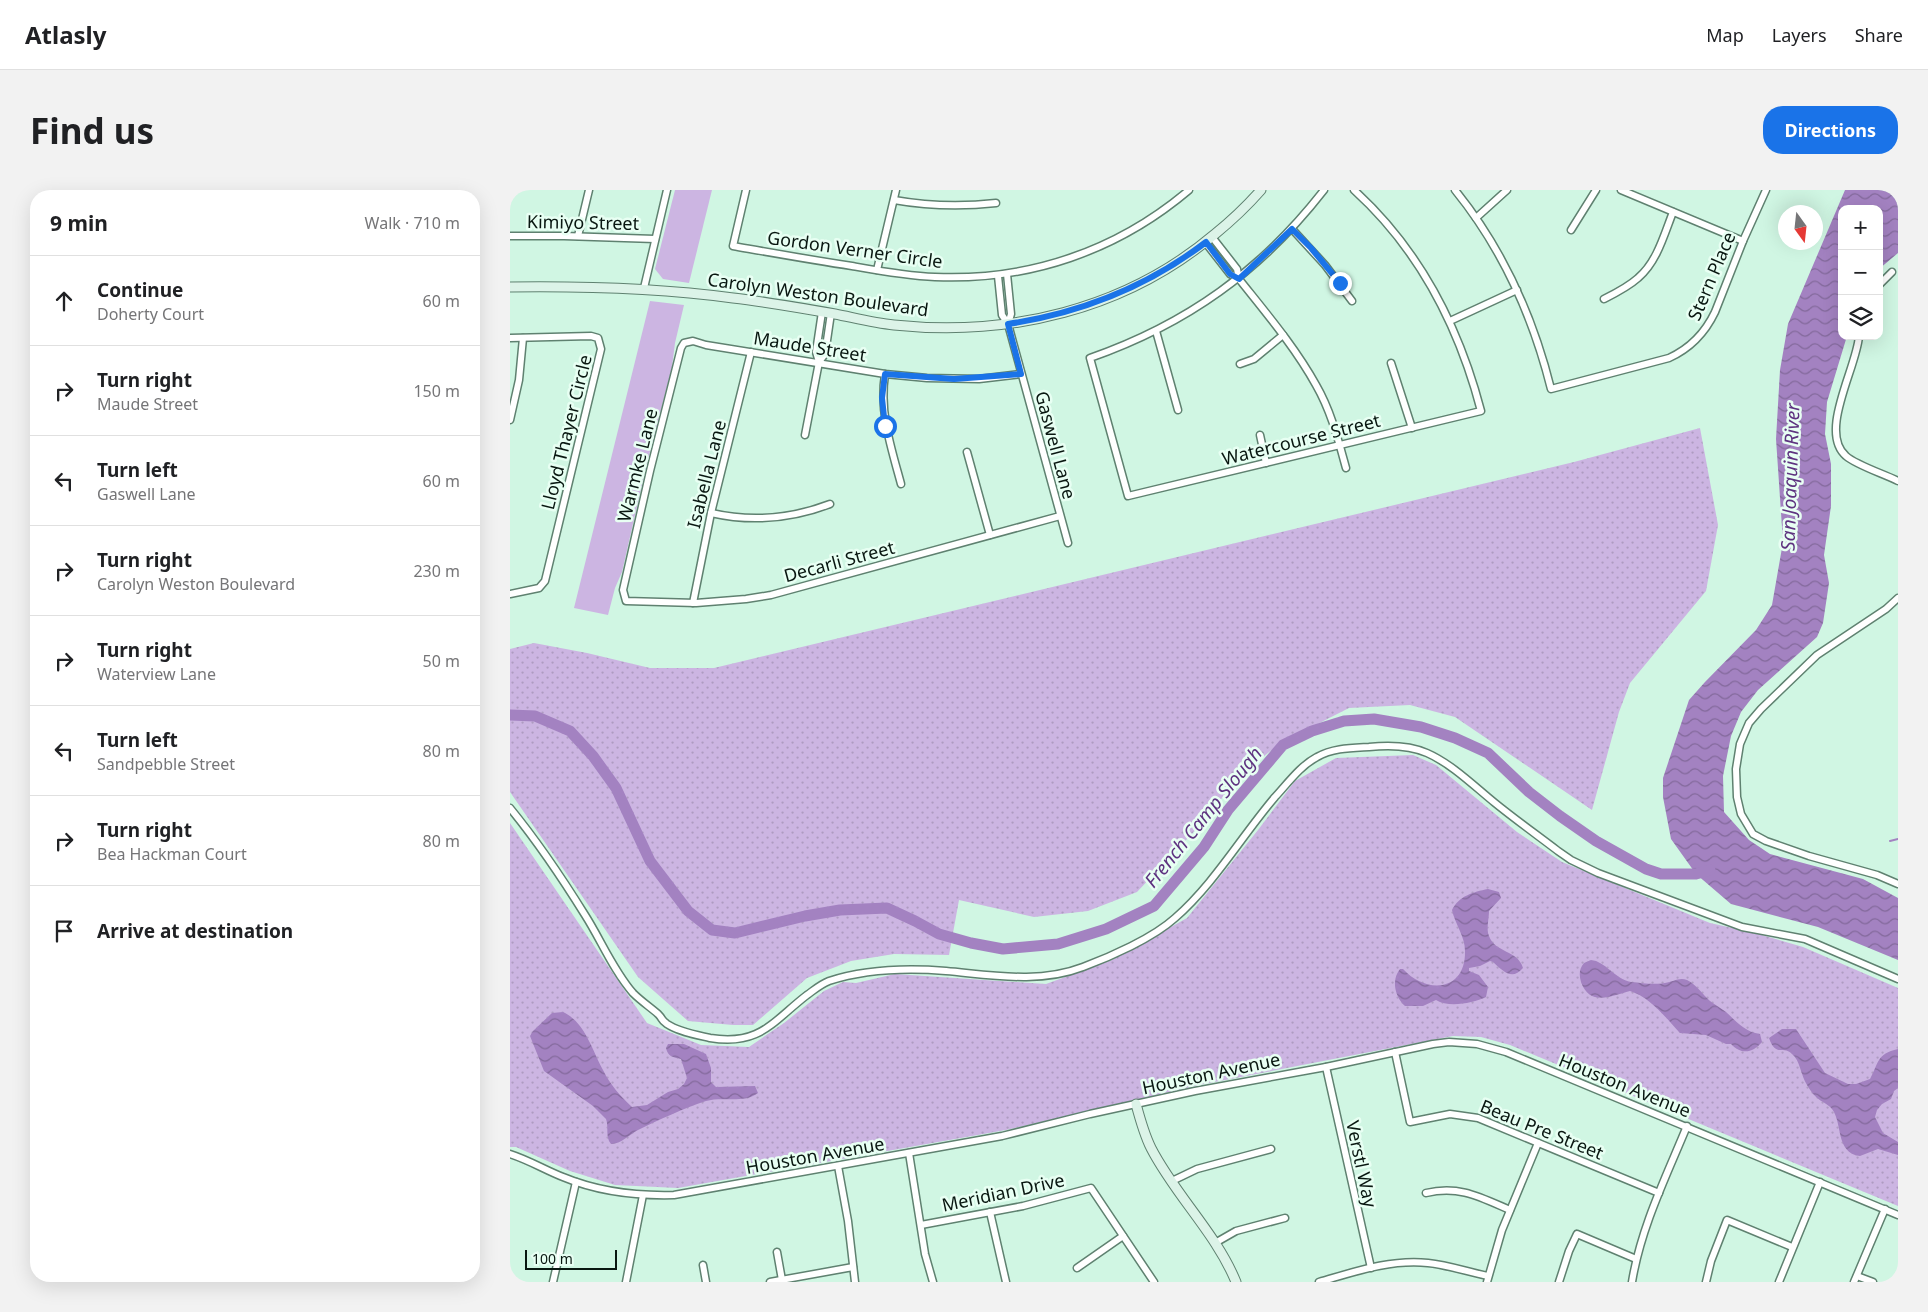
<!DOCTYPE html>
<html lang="en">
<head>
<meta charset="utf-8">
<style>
	:root { --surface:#fff; --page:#f2f2f2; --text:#202124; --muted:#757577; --line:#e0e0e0; --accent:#1a73e8 }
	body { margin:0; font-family:"Noto Sans",sans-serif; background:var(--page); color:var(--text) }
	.controls { position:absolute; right:15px; top:15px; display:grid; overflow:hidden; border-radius:10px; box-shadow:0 5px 20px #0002 }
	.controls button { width:45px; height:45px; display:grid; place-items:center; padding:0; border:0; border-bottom:1px solid var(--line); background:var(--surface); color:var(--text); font:25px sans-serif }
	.compass { position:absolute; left:1268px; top:15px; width:45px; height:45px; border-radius:50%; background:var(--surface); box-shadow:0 5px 20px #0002; rotate:165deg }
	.scale { position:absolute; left:15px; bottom:12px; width:92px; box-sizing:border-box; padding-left:5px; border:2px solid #091711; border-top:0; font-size:14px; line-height:18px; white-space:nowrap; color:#091711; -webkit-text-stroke:4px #e8fff3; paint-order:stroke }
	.stop { position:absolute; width:15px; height:15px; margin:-11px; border:4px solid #1a73e8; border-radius:50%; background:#fff }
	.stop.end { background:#1a73e8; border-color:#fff; box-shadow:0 1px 5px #0008 }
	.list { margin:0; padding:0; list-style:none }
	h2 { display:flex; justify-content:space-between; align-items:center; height:65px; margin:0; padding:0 20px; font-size:21px }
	h2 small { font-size:16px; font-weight:400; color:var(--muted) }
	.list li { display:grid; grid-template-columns:32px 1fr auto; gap:15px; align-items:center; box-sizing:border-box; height:90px; padding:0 20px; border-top:1px solid var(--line) }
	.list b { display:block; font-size:19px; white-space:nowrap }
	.list p { margin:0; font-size:16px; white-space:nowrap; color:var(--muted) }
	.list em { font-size:16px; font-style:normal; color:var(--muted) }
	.icon { flex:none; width:28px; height:28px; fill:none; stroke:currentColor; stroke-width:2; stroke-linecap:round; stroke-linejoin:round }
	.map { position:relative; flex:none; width:1388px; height:1092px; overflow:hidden; border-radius:20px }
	header { display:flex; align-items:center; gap:30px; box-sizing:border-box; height:70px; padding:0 25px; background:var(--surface); border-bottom:1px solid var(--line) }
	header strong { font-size:24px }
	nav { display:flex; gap:28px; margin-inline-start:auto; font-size:18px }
	.intro { display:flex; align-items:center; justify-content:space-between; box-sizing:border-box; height:120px; padding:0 30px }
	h1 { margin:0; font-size:35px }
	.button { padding:12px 22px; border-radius:20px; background:var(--accent); color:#fff; font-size:18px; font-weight:700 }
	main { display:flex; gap:30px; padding:0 30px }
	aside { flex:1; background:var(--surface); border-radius:20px; box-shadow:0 5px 20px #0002 }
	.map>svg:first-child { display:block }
</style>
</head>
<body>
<header>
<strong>Atlasly</strong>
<nav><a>Map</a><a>Layers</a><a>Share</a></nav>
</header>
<div class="intro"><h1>Find us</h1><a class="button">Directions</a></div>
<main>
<aside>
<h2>9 min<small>Walk · 710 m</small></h2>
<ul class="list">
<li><svg class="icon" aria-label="ahead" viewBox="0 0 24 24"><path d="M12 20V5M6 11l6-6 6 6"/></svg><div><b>Continue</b><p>Doherty Court</p></div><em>60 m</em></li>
<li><svg class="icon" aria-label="right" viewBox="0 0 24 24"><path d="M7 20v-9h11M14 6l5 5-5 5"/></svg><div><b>Turn right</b><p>Maude Street</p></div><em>150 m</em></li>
<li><svg class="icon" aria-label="left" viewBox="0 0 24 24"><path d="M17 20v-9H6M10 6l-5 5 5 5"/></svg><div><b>Turn left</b><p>Gaswell Lane</p></div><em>60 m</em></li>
<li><svg class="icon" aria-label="right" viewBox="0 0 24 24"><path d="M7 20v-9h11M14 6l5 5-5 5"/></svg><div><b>Turn right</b><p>Carolyn Weston Boulevard</p></div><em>230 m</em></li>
<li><svg class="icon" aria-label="right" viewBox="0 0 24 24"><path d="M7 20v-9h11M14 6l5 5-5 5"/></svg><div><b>Turn right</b><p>Waterview Lane</p></div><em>50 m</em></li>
<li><svg class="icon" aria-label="left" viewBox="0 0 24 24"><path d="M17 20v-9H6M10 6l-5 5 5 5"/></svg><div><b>Turn left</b><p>Sandpebble Street</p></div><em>80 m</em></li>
<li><svg class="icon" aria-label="right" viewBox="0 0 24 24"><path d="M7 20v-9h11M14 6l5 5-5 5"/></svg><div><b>Turn right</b><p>Bea Hackman Court</p></div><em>80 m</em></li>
<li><svg class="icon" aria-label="arrive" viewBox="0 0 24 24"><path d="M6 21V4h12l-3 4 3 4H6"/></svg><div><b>Arrive at destination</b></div></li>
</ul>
</aside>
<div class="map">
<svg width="1388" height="1092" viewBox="0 0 1388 1092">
	<defs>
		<pattern id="grass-dots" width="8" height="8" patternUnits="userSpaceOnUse" patternTransform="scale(1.25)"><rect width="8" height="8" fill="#ccb5e2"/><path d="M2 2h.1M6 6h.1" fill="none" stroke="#ae9bc1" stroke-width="1.8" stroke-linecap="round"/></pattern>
		<pattern id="water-waves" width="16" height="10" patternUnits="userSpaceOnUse" patternTransform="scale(1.25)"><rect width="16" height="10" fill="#a382c1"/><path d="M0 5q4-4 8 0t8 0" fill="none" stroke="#83699b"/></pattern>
	</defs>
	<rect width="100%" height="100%" fill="#d0f6e3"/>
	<g fill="url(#grass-dots)">
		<path d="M1190,238L1208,335L1196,401L1120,493L1109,522L1082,620L945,527L900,515L839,518L772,552L730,585L694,631L627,702L578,721L524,727L449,710L439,765L384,764L341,771L297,788L243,835H223L178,831L128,787L0,602V459L24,453L77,463L140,478H204L1064,272Z"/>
		<path d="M903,565L926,575L1007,642L1052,672L1200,733L1245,743L1293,757L1388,798V1016L1000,855L971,847L943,846L689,895L496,940L168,998L105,995L60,981L6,957H0V633L137,833L191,855L239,857L274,833L314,801L333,792L346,793L385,784L536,794L602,770L677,728L748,640L785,591L826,568Z"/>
	</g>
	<g fill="#ccb5e2">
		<path d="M165,0H202L179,93L153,89L145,79Z"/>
		<path d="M140,111L174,115L165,153L162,177L135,281L112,382L105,398L98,425L64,418Z"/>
	</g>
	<g fill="url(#water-waves)">
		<path d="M1335,0H1388V63L1369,79V19H1332V146H1337L1317,212L1315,244L1321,274V316L1314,365L1319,393L1313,433L1307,447L1248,500L1231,522L1221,546L1213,586L1214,622L1239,650L1260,664L1353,689L1388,708V770L1308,737L1221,714L1186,684L1161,649L1153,607V588L1179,510L1195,492L1246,440L1262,415L1273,352L1266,249L1270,180L1278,134Z"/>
		<path d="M978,699L989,702L991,708L979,721C979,729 976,739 979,746C985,763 1008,760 1013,778C1002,791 993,781 983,772L980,771L970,776L959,778V781L969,785L978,797L976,807C963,813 939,818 926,810L913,816H895C885,807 881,790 890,779H893C917,805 956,801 955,761C955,746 945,734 942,720C949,706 963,702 978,699Z"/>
		<path d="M1081,770C1095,771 1105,789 1121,792C1131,793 1145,795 1155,793C1163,792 1169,787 1177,790C1187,795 1192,804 1200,811C1205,815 1211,818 1216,822C1227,832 1235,842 1250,844L1252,852C1243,863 1231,865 1221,854H1216L1196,845L1170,843C1156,828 1140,807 1120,801C1101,806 1080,817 1071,792C1069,785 1069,779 1074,773Z"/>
		<path d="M53,822C75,832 82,860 93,880C100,894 110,906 122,917L137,915L158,902L168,899L174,894L177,888L171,869C163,867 158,867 156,858L158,854H174L196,864L201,878V892L206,897L245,896L248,903C234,914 212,906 196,911C175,918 148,930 128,940C120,944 111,954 101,954C95,947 99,937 96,929L83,916L34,881L20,846L23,841L42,823Z"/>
		<path d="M1272,839H1286L1315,883L1338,894H1346L1360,889C1369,873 1366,864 1388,859V898L1384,901L1381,909L1372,914L1367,920L1365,927L1373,943L1388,952V965L1368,959L1350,966C1325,963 1333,933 1322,919C1320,916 1316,914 1313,912C1306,908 1301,902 1297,895C1291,886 1290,870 1282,864C1273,855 1266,868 1259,848Z"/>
	</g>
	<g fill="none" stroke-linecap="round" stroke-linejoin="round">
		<path stroke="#a382c1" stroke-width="2" d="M1380,651L1388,649"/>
		<path stroke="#a382c1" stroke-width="11" d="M0,525L25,526L60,541L83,566L106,598L140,671L178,721L202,740L225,743L295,726L330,720L377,718L405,731L429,744L461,753L493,759L548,754L596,739L644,716L694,657L718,620L773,555L802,541L834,531L864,529L911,537L945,548L978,563L1019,602L1050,626L1086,651L1136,679L1151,684H1186L1200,680"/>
		<defs>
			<g id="street">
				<path d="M236,0L223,56C263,63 302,70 342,76C370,81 397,86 425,87C519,91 607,61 679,0"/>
				<path d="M814,0C751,81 677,134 580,168L618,306L971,221C949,137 909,59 844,0"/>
				<path d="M945,0C992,58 1023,127 1041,199L1159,168C1181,158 1195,143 1205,122L1233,51L1256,0"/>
				<path d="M1111,0L1233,51"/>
				<path d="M384,10C418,16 451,17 486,13"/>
				<path d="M966,28L997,0"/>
				<path d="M782,39L815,75L842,111"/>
				<path d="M1061,40L1086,0"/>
				<path d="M0,46H54L145,49"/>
				<path d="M68,46L79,0"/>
				<path d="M702,47L727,79L729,89"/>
				<path d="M695,52L720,84L729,89C756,123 785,157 806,195C821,221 828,249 836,278"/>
				<path d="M367,80L386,0"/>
				<path d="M497,84L501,124L498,134"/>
				<path d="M488,86L492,125L498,134L558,353"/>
				<path d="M1369,95L1382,82"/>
				<path d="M134,98L157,0"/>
				<path d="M1094,109C1106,103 1118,97 1128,88C1147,72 1154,45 1163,22"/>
				<path d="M940,131L1007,100"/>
				<path d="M646,141L668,220"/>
				<path d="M1349,146C1347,177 1308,242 1336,266C1346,275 1374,284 1388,291"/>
				<path d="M0,148L81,146L88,148L91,159L35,391L29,398L0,404"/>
				<path d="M309,172L315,164L321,123"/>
				<path d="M881,173L902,238"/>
				<path d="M730,174L744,169L773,145"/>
				<path d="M375,184C369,222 381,257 391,294"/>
				<path d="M511,184L469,189L417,188L375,184L196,155L183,151L174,153L171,158L140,281L113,400L116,411L186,413L236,409L261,405L550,326"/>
				<path d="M0,230L9,190L13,148"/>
				<path d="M295,245L309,172L306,162L312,122"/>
				<path d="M750,245L756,273"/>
				<path d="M457,262L480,345"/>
				<path d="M201,323C241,332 281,329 320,314"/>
				<path d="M1388,408L1376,419L1307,465L1251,519L1239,533L1230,554L1226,579L1227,607L1231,624L1243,644L1256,651L1299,666L1367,685L1388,694"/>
				<path d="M183,413L201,323L241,162"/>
				<path d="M0,618C27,651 52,688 75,725C91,750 103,780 123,803C131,811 140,817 148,824C154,830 150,829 157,834C169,842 187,845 200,848C250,856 262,832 297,805C304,800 311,794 319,791C356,779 399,778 436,781C482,785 529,794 573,777C600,767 643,748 665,728C704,694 731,647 765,607C778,593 790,576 807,567C823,558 841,558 859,557C878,555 899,555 917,563C942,574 964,596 985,613C1006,630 1027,645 1048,661L1061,670L1088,683L1232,737L1295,749L1388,789"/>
				<path d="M885,862L900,932L940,924L968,928L1149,1003"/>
				<path d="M816,877L861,1078"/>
				<path d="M399,963L415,1064L423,1092"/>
				<path d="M0,964C19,970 35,980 53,987C89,1002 126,1006 164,1005L492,946L580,924L685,901L816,877L923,854L939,852L967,854L996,862L1388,1025"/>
				<path d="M328,976L338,1031L345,1092"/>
				<path d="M662,991L687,979L761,959"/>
				<path d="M916,1003C949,995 970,1007 1000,1020"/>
				<path d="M480,1022L496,1092"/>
				<path d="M411,1035L513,1016L581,998L644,1092"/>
				<path d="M705,1053L726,1041L775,1028"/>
				<path d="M267,1062L272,1090"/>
				<path d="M193,1075L196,1092"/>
				<path d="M567,1078L613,1046"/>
				<path d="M1347,1086L1363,1092"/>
				<path d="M43,1092L66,992"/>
				<path d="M116,1092L133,1005"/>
				<path d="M260,1092L343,1077"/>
				<path d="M809,1092C844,1082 880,1069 918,1073C938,1075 958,1082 978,1086"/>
				<path d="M977,1092L992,1040L1028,953"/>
				<path d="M1049,1092L1059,1061L1067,1044L1126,1069"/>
				<path d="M1122,1092C1131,1037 1156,987 1177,936"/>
				<path d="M1196,1092L1201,1071L1217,1030L1282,1057"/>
				<path d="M1269,1092L1310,992"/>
				<path d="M1344,1092L1375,1019"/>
			</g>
			<g id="secondary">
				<path d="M0,97C75,96 148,98 223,108C257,112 291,118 325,124C345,128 364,133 384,135C499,147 615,120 705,44C721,31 737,16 751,0"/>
				<path d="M626,914C630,929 634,944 641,958C665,1005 706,1043 726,1092"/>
			</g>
		</defs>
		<use href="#street" stroke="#5f8170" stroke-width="9"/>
		<use href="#secondary" stroke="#5f8170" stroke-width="11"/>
		<use href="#street" stroke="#fff" stroke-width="6"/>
		<use href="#secondary" stroke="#dcf3e8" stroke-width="9"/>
	</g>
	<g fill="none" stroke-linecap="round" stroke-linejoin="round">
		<path stroke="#1a73e8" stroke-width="6" d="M375,236L372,208L375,184L444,189L511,184L498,134C571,123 637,97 696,52L720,84L729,89L782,39L801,58L830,93"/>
	</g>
	<g text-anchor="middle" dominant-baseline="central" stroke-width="5" stroke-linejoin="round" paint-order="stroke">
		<g font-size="18" fill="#091711" stroke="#e8fff3">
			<text transform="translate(73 32) rotate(1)">Kimiyo Street</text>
			<text transform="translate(345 59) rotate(8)">Gordon Verner Circle</text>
			<text transform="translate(1201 86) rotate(-67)">Stern Place</text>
			<text transform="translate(308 104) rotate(8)">Carolyn Weston Boulevard</text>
			<text transform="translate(300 156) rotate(9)">Maude Street</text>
			<text transform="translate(56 242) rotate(-76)">Lloyd Thayer Circle</text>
			<text transform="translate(791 249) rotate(-14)">Watercourse Street</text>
			<text transform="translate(546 255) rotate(75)">Gaswell Lane</text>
			<text transform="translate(127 275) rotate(-76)">Warmke Lane</text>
			<text transform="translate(196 284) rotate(-76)">Isabella Lane</text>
			<text transform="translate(329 371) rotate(-15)">Decarli Street</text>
			<text transform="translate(701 883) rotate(-12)">Houston Avenue</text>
			<text transform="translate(1115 895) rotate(22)">Houston Avenue</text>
			<text transform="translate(1032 939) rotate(22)">Beau Pre Street</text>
			<text transform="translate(305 965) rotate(-10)">Houston Avenue</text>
			<text transform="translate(852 974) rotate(78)">Verstl Way</text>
			<text transform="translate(493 1002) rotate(-12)">Meridian Drive</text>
		</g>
		<g font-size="19" font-style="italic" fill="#5e3380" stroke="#e8fff3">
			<text transform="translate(1280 287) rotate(-88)">San Joaquin River</text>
			<text transform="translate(693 627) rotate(-51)">French Camp Slough</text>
		</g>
	</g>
</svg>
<div class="controls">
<button>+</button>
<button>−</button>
<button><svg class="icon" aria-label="layers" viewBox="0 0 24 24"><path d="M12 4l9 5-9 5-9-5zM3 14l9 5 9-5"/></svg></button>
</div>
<svg class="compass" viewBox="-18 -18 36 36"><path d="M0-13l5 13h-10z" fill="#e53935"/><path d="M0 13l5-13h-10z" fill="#757577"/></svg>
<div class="scale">100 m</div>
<div class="stop" style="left:375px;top:236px"></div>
<div class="stop end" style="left:830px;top:93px"></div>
</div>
</main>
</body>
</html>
